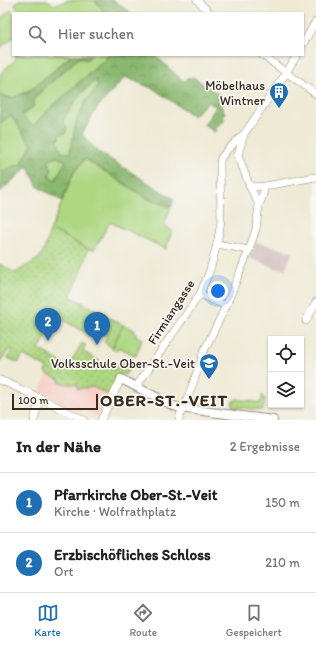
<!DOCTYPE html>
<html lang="de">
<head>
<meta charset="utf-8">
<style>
	:root { --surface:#fff; --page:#f2f2f2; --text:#222; --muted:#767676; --line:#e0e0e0; --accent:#1f6fb2 }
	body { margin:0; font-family:Itim,sans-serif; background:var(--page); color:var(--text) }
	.controls { position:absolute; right:12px; bottom:12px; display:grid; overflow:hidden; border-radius:0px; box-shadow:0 1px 3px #0004 }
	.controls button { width:36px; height:36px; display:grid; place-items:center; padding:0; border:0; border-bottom:1px solid var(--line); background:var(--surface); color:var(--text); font:20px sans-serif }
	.scale { position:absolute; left:12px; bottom:10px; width:86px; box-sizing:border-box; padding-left:4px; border:2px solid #3b2a1e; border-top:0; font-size:11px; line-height:14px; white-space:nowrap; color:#3b2a1e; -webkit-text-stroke:3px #f6f6f2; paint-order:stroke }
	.you { position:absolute; left:218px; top:291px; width:14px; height:14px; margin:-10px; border:3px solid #fff; border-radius:50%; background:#1a73e8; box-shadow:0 0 0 6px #1a73e833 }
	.badge { display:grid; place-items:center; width:26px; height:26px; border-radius:50%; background:var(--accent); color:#fff; font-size:13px; font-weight:700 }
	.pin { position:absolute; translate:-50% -33px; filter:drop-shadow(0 1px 2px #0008) }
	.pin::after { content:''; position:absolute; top:21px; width:14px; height:12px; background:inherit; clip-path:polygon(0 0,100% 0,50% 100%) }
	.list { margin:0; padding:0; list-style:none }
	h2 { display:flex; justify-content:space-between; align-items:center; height:52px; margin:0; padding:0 16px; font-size:17px }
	h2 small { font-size:13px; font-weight:400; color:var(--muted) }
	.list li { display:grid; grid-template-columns:26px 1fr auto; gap:12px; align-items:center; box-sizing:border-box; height:60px; padding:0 16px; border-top:1px solid var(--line) }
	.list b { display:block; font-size:15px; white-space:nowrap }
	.list p { margin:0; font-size:13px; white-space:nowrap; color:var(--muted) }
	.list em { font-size:13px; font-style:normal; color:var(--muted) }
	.icon { flex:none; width:22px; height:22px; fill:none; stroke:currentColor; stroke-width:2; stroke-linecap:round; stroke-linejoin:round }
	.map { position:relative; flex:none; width:316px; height:420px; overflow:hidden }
	.search { position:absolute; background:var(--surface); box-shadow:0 1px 3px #0004; left:12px; right:12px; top:12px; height:44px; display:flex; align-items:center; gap:10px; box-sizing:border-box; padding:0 14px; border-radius:0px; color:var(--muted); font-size:15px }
	.sheet { height:172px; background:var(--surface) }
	nav { display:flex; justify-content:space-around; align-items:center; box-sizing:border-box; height:56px; border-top:1px solid var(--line); background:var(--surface); font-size:11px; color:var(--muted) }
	nav a { display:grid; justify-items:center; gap:2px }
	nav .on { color:var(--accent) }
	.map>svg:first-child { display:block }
</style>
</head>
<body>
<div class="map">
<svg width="316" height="420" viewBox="0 0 316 420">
	<defs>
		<pattern id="forest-crowns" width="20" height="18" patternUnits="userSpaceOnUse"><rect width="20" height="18" fill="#8ab870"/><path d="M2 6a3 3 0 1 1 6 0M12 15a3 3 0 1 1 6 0" fill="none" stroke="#72965b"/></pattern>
		<pattern id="park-dots" width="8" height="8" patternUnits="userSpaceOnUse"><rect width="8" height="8" fill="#aed782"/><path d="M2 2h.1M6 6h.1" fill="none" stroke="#97b970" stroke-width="1.8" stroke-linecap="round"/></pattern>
	</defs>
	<rect width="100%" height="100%" fill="#f6f6f2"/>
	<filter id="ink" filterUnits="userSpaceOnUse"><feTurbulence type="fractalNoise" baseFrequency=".025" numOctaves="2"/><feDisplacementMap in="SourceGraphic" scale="8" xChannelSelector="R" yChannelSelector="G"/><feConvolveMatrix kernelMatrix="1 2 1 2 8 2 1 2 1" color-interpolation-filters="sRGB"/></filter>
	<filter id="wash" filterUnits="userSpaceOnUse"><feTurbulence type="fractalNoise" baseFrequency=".012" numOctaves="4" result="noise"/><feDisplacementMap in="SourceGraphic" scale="16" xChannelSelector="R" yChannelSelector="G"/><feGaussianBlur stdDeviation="0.9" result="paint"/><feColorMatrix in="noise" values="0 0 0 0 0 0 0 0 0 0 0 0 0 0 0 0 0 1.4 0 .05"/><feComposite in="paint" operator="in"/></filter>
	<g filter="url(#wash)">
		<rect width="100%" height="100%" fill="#efead5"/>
		<path fill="#f7d1c8" d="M48,373L60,380V382L67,384H78V389L93,387L109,395L97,417L82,409L80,413L39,392Z"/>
		<path fill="#d2bfc0" d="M256,242L293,252L285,270L280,268L278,269L249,258Z"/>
		<g fill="#aed782" stroke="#748050">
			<path d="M18,0H48L54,5L69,0H95L105,13H21L15,6Z"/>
			<path d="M11,10L13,13V38L0,48V19Z"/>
			<path d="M15,55H72L32,89L13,98L0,96V74L17,58Z"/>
			<path d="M92,55H110L48,110L33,126L22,115L33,107L35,97L61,73L80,57L86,60Z"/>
			<path d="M96,80L98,86L87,100L77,118L70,154L61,152L58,142L63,121L74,102L84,91Z"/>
			<path d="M11,115L24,135L32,145L21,164L0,172V123Z"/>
			<path d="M57,156L67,161L60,171L56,180L49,176L47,161Z"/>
			<path d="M85,159L150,200L171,207L164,225L172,231L166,249L110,222L94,250L88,249L51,229L74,172Z"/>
			<path d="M123,325L135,330L134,332L136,334V336L142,339L136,356L119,347L117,350H113L112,348Z"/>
			<path d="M262,395C267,398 264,405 263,410L232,407L233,401H236V399L261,403Z"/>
		</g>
		<g fill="url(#forest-crowns)" stroke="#627147" fill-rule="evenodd">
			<path d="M95,0H113L131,13H105Z"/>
			<path d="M72,55H92L86,60L80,57L61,73L35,97L33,107L22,115L33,126L48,110L110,55H155L183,81L193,77L221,96L218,101L225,113L223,117L225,120L219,126L217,125L215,127L217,129L215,132L204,125L216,107L208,102L193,116L154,89L125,77L97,108L82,134L97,151L174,199L171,207L150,200L85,159L74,172L62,201L38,187L28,166L0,192V172L21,164L32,145L24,135L11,115L0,123V96L13,98L32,89ZM96,80L98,86L87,100L77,118L70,153L61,152L58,142L60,134L66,133L67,127L63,121C72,106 81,91 96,80ZM57,157L66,161L60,171L56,180L49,176L52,169L48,161Z"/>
		</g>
		<path fill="url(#park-dots)" stroke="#748050" d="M51,229L88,249L80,276L70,296L123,325L112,348L104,342L107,336L106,335L99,331L95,338L58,317L39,349L68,367L82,343L86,345L83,350L84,352L114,370L121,361L131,366L125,375L121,373L109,395L93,387L78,389L77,384H67L59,382L60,380L45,372L47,368L23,355L18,363L8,358L12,350L10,348L0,362V264L15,273L38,259L44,250Z"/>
	</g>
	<g filter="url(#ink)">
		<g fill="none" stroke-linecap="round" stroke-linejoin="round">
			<defs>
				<g id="minor">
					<path d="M197,0L210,13"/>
					<path d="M303,44L316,21"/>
					<path d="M262,55L316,94"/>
					<path d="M250,187L265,186L316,177"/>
					<path d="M259,205L262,198L265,186"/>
					<path d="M217,244L249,250"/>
					<path d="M200,294L226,306"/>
					<path d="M306,321L316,302"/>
					<path d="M0,380L40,398L84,420"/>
					<path d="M136,387L200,294L210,270L217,244L221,221L220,162L221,158L227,150L244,134L286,73L297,55"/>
					<path d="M34,420L40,398"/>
					<path d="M101,420L121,379"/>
					<path d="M179,420L180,415L186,403L202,358L203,353L226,306L249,250L256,229L259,205L250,187L238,155L244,134"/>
				</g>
				<path id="major" d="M121,379L174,406L180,408L273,420"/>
			</defs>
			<use href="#minor" stroke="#958a7a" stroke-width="8"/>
			<use href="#major" stroke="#958a7a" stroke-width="10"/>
			<use href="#minor" stroke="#fff" stroke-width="7"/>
			<use href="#major" stroke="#fff" stroke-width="8"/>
		</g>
	</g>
	<defs>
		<symbol id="building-pin" viewBox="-11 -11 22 30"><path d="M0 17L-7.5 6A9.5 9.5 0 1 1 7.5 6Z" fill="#1f6fb2" stroke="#f6f6f2"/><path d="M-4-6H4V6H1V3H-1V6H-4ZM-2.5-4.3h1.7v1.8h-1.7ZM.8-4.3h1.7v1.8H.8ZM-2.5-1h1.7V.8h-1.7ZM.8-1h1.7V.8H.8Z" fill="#fff"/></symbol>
		<symbol id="school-pin" viewBox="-11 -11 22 30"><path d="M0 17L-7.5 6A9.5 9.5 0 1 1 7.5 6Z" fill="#1f6fb2" stroke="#f6f6f2"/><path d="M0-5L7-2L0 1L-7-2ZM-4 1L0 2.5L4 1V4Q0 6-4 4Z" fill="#fff"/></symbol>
	</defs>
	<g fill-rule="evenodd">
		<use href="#building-pin" x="268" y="81" width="22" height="30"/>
		<use href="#school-pin" x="198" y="352" width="22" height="30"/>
	</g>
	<g text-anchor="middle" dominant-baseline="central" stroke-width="3.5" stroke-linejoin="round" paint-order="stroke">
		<g font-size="13" fill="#3b2a1e" stroke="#f6f6f2" text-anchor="end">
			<text x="265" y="85">Möbelhaus<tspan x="265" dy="15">Wintner</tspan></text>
			<text x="195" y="363">Volksschule Ober-St.-Veit</text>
		</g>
		<g font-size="13" fill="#3b2a1e" stroke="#f6f6f2">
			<text transform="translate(171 312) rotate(-57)">Firmiangasse</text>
		</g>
		<g font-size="17" font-weight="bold" letter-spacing="1" fill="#3b2a1e" stroke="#f6f6f2">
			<text x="164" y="400">OBER-ST.-VEIT</text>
		</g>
	</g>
</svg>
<div class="controls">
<button><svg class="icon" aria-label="locate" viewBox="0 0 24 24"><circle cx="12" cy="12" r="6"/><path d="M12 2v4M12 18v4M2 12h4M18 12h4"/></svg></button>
<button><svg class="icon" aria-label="layers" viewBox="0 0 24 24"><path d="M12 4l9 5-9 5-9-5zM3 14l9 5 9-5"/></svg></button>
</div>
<div class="scale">100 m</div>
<div class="you"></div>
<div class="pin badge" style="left:97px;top:345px">1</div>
<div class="pin badge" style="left:48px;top:341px">2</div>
<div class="search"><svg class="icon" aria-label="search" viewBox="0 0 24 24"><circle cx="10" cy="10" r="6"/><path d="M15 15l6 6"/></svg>Hier suchen</div>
</div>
<section class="sheet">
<h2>In der Nähe<small>2 Ergebnisse</small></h2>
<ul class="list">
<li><span class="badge">1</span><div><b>Pfarrkirche Ober-St.-Veit</b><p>Kirche · Wolfrathplatz</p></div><em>150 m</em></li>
<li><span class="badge">2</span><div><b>Erzbischöfliches Schloss</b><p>Ort</p></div><em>210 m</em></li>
</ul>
</section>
<nav>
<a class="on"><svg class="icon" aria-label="map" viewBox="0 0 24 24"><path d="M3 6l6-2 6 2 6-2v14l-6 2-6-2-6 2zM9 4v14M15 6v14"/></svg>Karte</a>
<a><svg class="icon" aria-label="directions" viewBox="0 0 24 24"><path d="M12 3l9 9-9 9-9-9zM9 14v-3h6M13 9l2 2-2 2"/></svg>Route</a>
<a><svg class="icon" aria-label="saved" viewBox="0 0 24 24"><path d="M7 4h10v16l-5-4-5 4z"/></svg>Gespeichert</a>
</nav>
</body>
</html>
